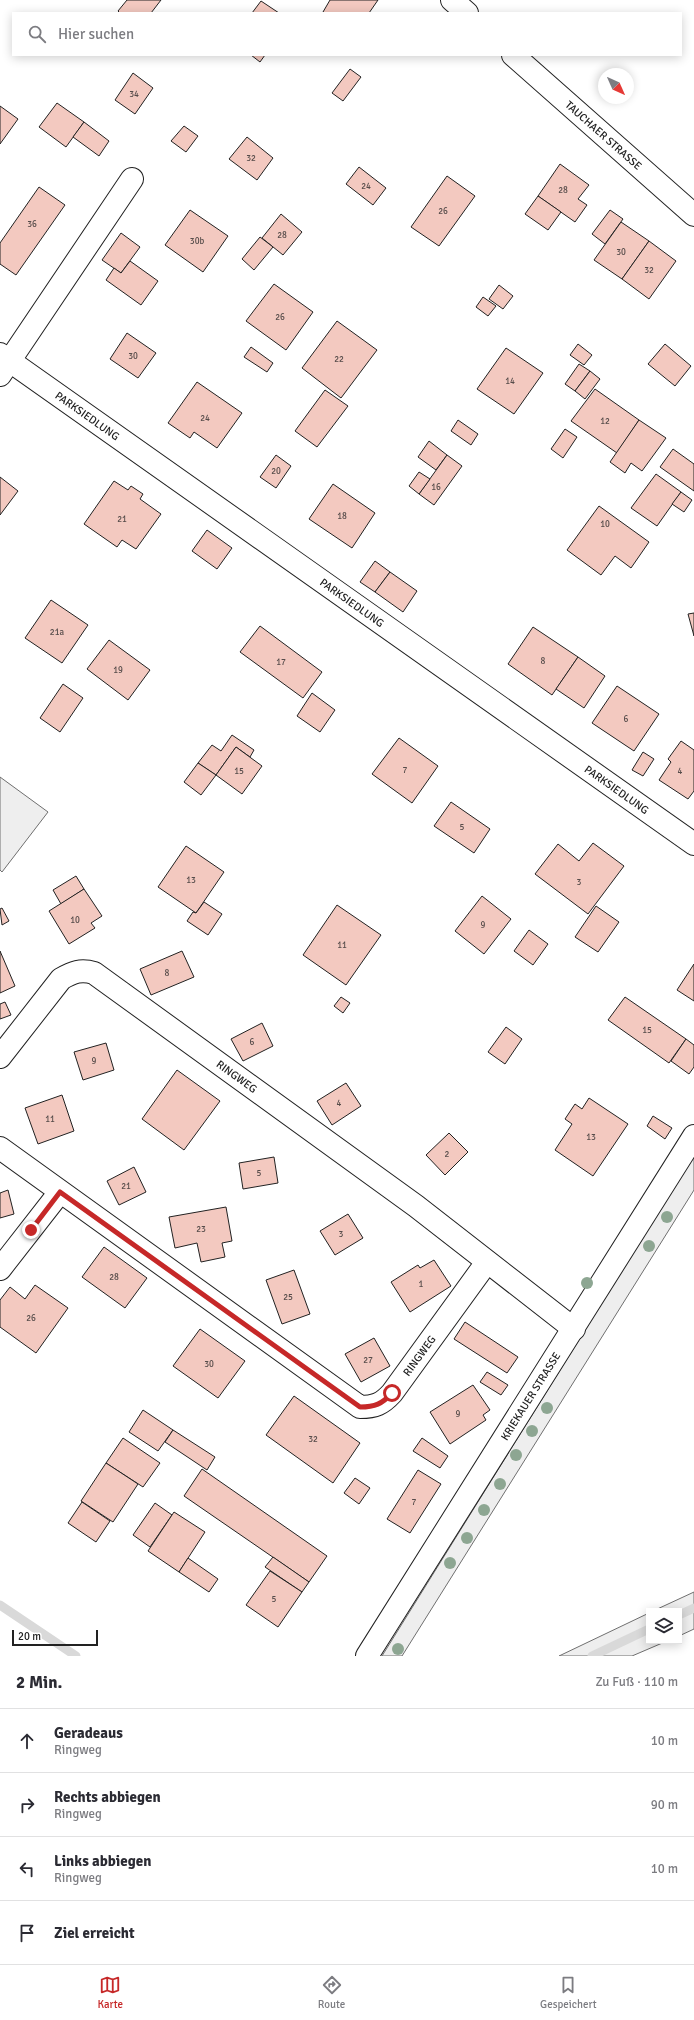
<!DOCTYPE html>
<html lang="de">
<head>
<meta charset="utf-8">
<style>
	:root { --surface:#fff; --page:#f2f2f3; --text:#2b2b33; --muted:#7c7c81; --line:#e1e1e2; --accent:#c62828 }
	body { margin:0; font-family:Signika,sans-serif; background:var(--page); color:var(--text) }
	.controls { position:absolute; right:12px; bottom:12px; display:grid; overflow:hidden; border-radius:0px; box-shadow:0 2px 10px #0003 }
	.controls button { width:36px; height:36px; display:grid; place-items:center; padding:0; border:0; border-bottom:1px solid var(--line); background:var(--surface); color:var(--text); font:20px sans-serif }
	.compass { position:absolute; left:598px; top:68px; width:36px; height:36px; border-radius:50%; background:var(--surface); box-shadow:0 2px 10px #0003; rotate:135deg }
	.scale { position:absolute; left:12px; bottom:10px; width:86px; box-sizing:border-box; padding-left:4px; border:2px solid #222; border-top:0; font-size:11px; line-height:14px; white-space:nowrap; color:#222; -webkit-text-stroke:3px #fff; paint-order:stroke }
	.stop { position:absolute; width:12px; height:12px; margin:-9px; border:3px solid #c62828; border-radius:50%; background:#fff }
	.stop.end { background:#c62828; border-color:#fff; box-shadow:0 1px 4px #0008 }
	.list { margin:0; padding:0; list-style:none }
	h2 { display:flex; justify-content:space-between; align-items:center; height:52px; margin:0; padding:0 16px; font-size:17px }
	h2 small { font-size:13px; font-weight:400; color:var(--muted) }
	.list li { display:grid; grid-template-columns:26px 1fr auto; gap:12px; align-items:center; box-sizing:border-box; height:64px; padding:0 16px; border-top:1px solid var(--line) }
	.list b { display:block; font-size:15px; white-space:nowrap }
	.list p { margin:0; font-size:13px; white-space:nowrap; color:var(--muted) }
	.list em { font-size:13px; font-style:normal; color:var(--muted) }
	.icon { flex:none; width:22px; height:22px; fill:none; stroke:currentColor; stroke-width:2; stroke-linecap:round; stroke-linejoin:round }
	.map { position:relative; flex:none; width:694px; height:1656px; overflow:hidden }
	.search { position:absolute; background:var(--surface); box-shadow:0 2px 10px #0003; left:12px; right:12px; top:12px; height:44px; display:flex; align-items:center; gap:10px; box-sizing:border-box; padding:0 14px; border-radius:0px; color:var(--muted); font-size:15px }
	.sheet { height:308px; background:var(--surface) }
	nav { display:flex; justify-content:space-around; align-items:center; box-sizing:border-box; height:56px; border-top:1px solid var(--line); background:var(--surface); font-size:11px; color:var(--muted) }
	nav a { display:grid; justify-items:center; gap:2px }
	nav .on { color:var(--accent) }
	.map>svg:first-child { display:block }
</style>
</head>
<body>
<div class="map">
<svg width="694" height="1656" viewBox="0 0 694 1656">
	<rect width="100%" height="100%" fill="#fff"/>
	<g fill="#eee" stroke="#6f6f6f">
		<path d="M0,777L48,812L2,872L0,870Z"/>
		<path d="M694,1155V1190L402,1656H382Z"/>
		<path d="M694,1592V1629L679,1636V1611H653Z"/>
		<path d="M649,1613V1641H667L632,1656H559Z"/>
	</g>
	<g fill="none" stroke-linecap="round" stroke-linejoin="round">
		<g stroke="#d9d9d9" stroke-width="9">
			<path d="M0,1605L76,1656"/>
			<path d="M679,1615L694,1608"/>
			<path d="M592,1656L649,1629"/>
		</g>
	</g>
	<g fill="#f3c9c0" stroke="#222">
		<path d="M127,0H161L151,13H120L118,11Z"/>
		<path d="M330,0H378L369,13H325L323,12Z"/>
		<path d="M261,1L279,13H252Z"/>
		<path d="M251,55H265L260,62Z"/>
		<path d="M350,69L361,77L343,101L332,93Z"/>
		<path d="M133,73L153,88L135,114L115,100Z"/>
		<path d="M57,103L84,122L66,147L39,127Z"/>
		<path d="M0,106L18,119L0,144Z"/>
		<path d="M84,122L109,141L99,156L73,137Z"/>
		<path d="M184,126L198,136L186,152L171,141Z"/>
		<path d="M247,137L273,158L257,180L229,159Z"/>
		<path d="M560,164L589,185L578,199L587,205L575,222L538,196Z"/>
		<path d="M359,167L386,188L373,205L346,184Z"/>
		<path d="M447,176L475,196L439,246L411,227Z"/>
		<path d="M39,187L65,205L16,275L0,264V243Z"/>
		<path d="M538,196L561,212L548,230L525,214Z"/>
		<path d="M190,210L228,236L203,272L165,245Z"/>
		<path d="M610,210L623,219L605,244L592,234Z"/>
		<path d="M281,214L302,232L283,255L262,238Z"/>
		<path d="M621,222L649,241L622,279L594,260Z"/>
		<path d="M121,233L140,247L121,273L102,260Z"/>
		<path d="M260,237L273,247L254,270L242,259Z"/>
		<path d="M649,241L676,261L649,299L622,279Z"/>
		<path d="M130,261L158,281L141,305L106,280L114,268L121,273Z"/>
		<path d="M274,284L313,312L286,350L246,321Z"/>
		<path d="M499,285L513,296L503,309L489,299Z"/>
		<path d="M483,297L496,306L488,316L476,307Z"/>
		<path d="M337,321L377,350L341,398L302,368Z"/>
		<path d="M127,333L156,353L138,378L110,359Z"/>
		<path d="M578,344L592,355L584,365L570,355Z"/>
		<path d="M665,344L691,366L675,386L648,364Z"/>
		<path d="M251,347L273,363L267,372L244,357Z"/>
		<path d="M506,348L543,373L514,414L477,389Z"/>
		<path d="M579,364L590,371L575,391L565,384Z"/>
		<path d="M590,371L600,379L585,399L575,391Z"/>
		<path d="M197,382L242,413L217,448L194,432L190,438L168,423Z"/>
		<path d="M595,389L639,420L617,453L571,421Z"/>
		<path d="M325,390L348,406L317,447L295,431Z"/>
		<path d="M458,420L478,434L471,445L451,431Z"/>
		<path d="M639,420L666,438L642,471L631,463L625,473L610,462Z"/>
		<path d="M565,429L577,437L563,458L551,449Z"/>
		<path d="M429,441L447,455L436,470L418,457Z"/>
		<path d="M673,449L694,464V491L660,467Z"/>
		<path d="M276,455L291,466L276,488L260,477Z"/>
		<path d="M447,455L462,466L434,505L419,494Z"/>
		<path d="M419,472L430,479L419,494L409,486Z"/>
		<path d="M656,474L681,492L657,526L631,508Z"/>
		<path d="M0,477L18,491L0,515Z"/>
		<path d="M114,481L128,490L131,486L143,494L140,499L161,514L136,549L122,540L117,547L84,524Z"/>
		<path d="M333,484L375,513L352,548L309,519Z"/>
		<path d="M681,492L692,500L684,512L672,504Z"/>
		<path d="M599,506L649,542L631,568L615,556L601,575L567,550Z"/>
		<path d="M207,530L232,548L217,569L192,551Z"/>
		<path d="M375,561L390,572L375,592L360,582Z"/>
		<path d="M390,572L417,591L403,612L375,592Z"/>
		<path d="M51,600L88,625L62,663L25,638Z"/>
		<path d="M694,613V636L688,614Z"/>
		<path d="M260,626L322,672L303,698L240,652Z"/>
		<path d="M533,627L578,657L552,695L508,664Z"/>
		<path d="M109,640L150,670L128,700L87,669Z"/>
		<path d="M578,657L605,676L584,708L556,689Z"/>
		<path d="M63,684L83,698L60,732L40,718Z"/>
		<path d="M617,686L659,714L634,751L592,723Z"/>
		<path d="M312,693L335,710L320,732L297,716Z"/>
		<path d="M232,735L254,750L250,757L236,747L216,775L198,763L212,745L221,751Z"/>
		<path d="M399,738L438,766L412,803L372,774Z"/>
		<path d="M681,741L694,750V791L688,799L659,780L671,762L668,759Z"/>
		<path d="M236,747L262,766L242,794L216,775Z"/>
		<path d="M643,752L654,759L643,776L632,770Z"/>
		<path d="M198,763L216,775L201,795L184,782Z"/>
		<path d="M451,802L490,829L474,853L434,826Z"/>
		<path d="M593,843L624,866L588,914L535,874L558,844L579,861Z"/>
		<path d="M186,846L224,872L196,913L158,887Z"/>
		<path d="M76,876L84,889L61,904L53,890Z"/>
		<path d="M84,889L102,916L91,923L95,928L69,944L49,911Z"/>
		<path d="M482,896L511,919L484,954L455,931Z"/>
		<path d="M204,902L222,914L208,935L187,921L193,912L196,913Z"/>
		<path d="M337,905L381,935L346,985L303,955Z"/>
		<path d="M596,906L619,922L598,952L575,937Z"/>
		<path d="M2,908L9,921L2,925L0,909Z"/>
		<path d="M529,930L548,944L533,965L514,951Z"/>
		<path d="M0,951L15,986L0,993Z"/>
		<path d="M182,951L194,977L151,995L140,969Z"/>
		<path d="M694,964V1001L677,990Z"/>
		<path d="M341,997L350,1003L343,1013L334,1006Z"/>
		<path d="M625,997L686,1039L669,1063L608,1020Z"/>
		<path d="M5,1002L11,1015L0,1019V1004Z"/>
		<path d="M262,1023L273,1046L243,1061L231,1039Z"/>
		<path d="M506,1027L522,1039L505,1064L488,1052Z"/>
		<path d="M686,1039L694,1045V1067L689,1074L671,1061Z"/>
		<path d="M106,1043L114,1070L83,1080L74,1052Z"/>
		<path d="M177,1070L220,1101L184,1150L142,1119Z"/>
		<path d="M346,1083L361,1106L332,1125L317,1101Z"/>
		<path d="M62,1095L74,1131L38,1144L25,1108Z"/>
		<path d="M589,1098L628,1124L593,1176L555,1150L572,1124L565,1119L575,1104L582,1109Z"/>
		<path d="M653,1116L672,1128L665,1139L647,1126Z"/>
		<path d="M449,1133L468,1152L445,1175L426,1155Z"/>
		<path d="M274,1157L278,1183L243,1189L239,1163Z"/>
		<path d="M134,1167L146,1192L119,1205L107,1181Z"/>
		<path d="M8,1190L14,1214L0,1218V1193Z"/>
		<path d="M226,1207L232,1241L222,1243L225,1257L201,1262L197,1243L175,1248L169,1217Z"/>
		<path d="M348,1214L363,1238L335,1255L320,1231Z"/>
		<path d="M104,1247L147,1278L125,1308L82,1277Z"/>
		<path d="M434,1260L451,1286L410,1312L391,1282L418,1265L420,1268Z"/>
		<path d="M294,1270L310,1314L282,1324L266,1280Z"/>
		<path d="M35,1285L68,1308L36,1353L0,1327V1300L10,1287L25,1299Z"/>
		<path d="M465,1322L518,1357L507,1373L454,1339Z"/>
		<path d="M200,1329L245,1361L218,1398L173,1366Z"/>
		<path d="M374,1338L390,1366L361,1382L345,1354Z"/>
		<path d="M487,1372L508,1385L501,1395L480,1382Z"/>
		<path d="M473,1385L490,1410L483,1415L486,1420L450,1444L430,1412Z"/>
		<path d="M294,1396L360,1443L333,1483L266,1435Z"/>
		<path d="M143,1410L173,1430L158,1451L129,1432Z"/>
		<path d="M173,1430L215,1457L207,1470L165,1442Z"/>
		<path d="M123,1438L160,1463L143,1487L106,1463Z"/>
		<path d="M422,1438L448,1456L440,1468L413,1451Z"/>
		<path d="M106,1463L138,1484L113,1522L81,1501Z"/>
		<path d="M202,1469L327,1556L309,1582L184,1496Z"/>
		<path d="M418,1470L441,1484L410,1533L387,1519Z"/>
		<path d="M355,1478L370,1488L359,1504L344,1493Z"/>
		<path d="M82,1502L110,1521L96,1542L68,1523Z"/>
		<path d="M155,1503L172,1515L150,1547L133,1535Z"/>
		<path d="M174,1512L205,1532L179,1572L148,1551Z"/>
		<path d="M273,1557L309,1582L302,1592L265,1567Z"/>
		<path d="M188,1558L218,1579L209,1592L179,1572Z"/>
		<path d="M270,1571L302,1592L278,1627L246,1605Z"/>
	</g>
	<g fill="none" stroke-linecap="round" stroke-linejoin="round">
		<defs>
			<g id="minor">
				<path d="M452,0L467,13"/>
				<path id="s1" d="M513,55L694,215"/>
				<path id="s2" d="M0,354L694,844"/>
				<path d="M0,375L132,179"/>
				<path id="s3" d="M0,1057L61,979C73,972 81,969 94,973L416,1206L574,1329"/>
				<path id="s4" d="M0,1148L360,1407C375,1407 382,1404 392,1393L487,1262"/>
				<path d="M0,1269L60,1192"/>
				<path id="s5" d="M367,1656L694,1136"/>
			</g>
		</defs>
		<use href="#minor" stroke="#222" stroke-width="24"/>
		<use href="#minor" stroke="#fff" stroke-width="22"/>
	</g>
	<g fill="#8da692">
		<circle cx="667" cy="1217" r="6"/>
		<circle cx="649" cy="1246" r="6"/>
		<circle cx="587" cy="1283" r="6"/>
		<circle cx="547" cy="1408" r="6"/>
		<circle cx="532" cy="1431" r="6"/>
		<circle cx="516" cy="1455" r="6"/>
		<circle cx="500" cy="1484" r="6"/>
		<circle cx="484" cy="1510" r="6"/>
		<circle cx="467" cy="1538" r="6"/>
		<circle cx="450" cy="1563" r="6"/>
		<circle cx="398" cy="1649" r="6"/>
	</g>
	<g fill="none" stroke-linecap="round" stroke-linejoin="round">
		<path stroke="#c62828" stroke-width="5" d="M31,1230L60,1192L360,1407C375,1407 382,1404 392,1393"/>
	</g>
	<g text-anchor="middle" dominant-baseline="central" stroke-width="3" stroke-linejoin="round" paint-order="stroke">
		<g font-size="9" fill="#564c4a">
			<text x="134" y="94">34</text>
			<text x="251" y="158">32</text>
			<text x="366" y="186">24</text>
			<text x="563" y="190">28</text>
			<text x="443" y="211">26</text>
			<text x="32" y="224">36</text>
			<text x="282" y="235">28</text>
			<text x="197" y="241">30b</text>
			<text x="621" y="252">30</text>
			<text x="649" y="270">32</text>
			<text x="280" y="317">26</text>
			<text x="133" y="356">30</text>
			<text x="339" y="359">22</text>
			<text x="510" y="381">14</text>
			<text x="205" y="418">24</text>
			<text x="605" y="421">12</text>
			<text x="276" y="471">20</text>
			<text x="436" y="487">16</text>
			<text x="342" y="516">18</text>
			<text x="122" y="519">21</text>
			<text x="605" y="524">10</text>
			<text x="57" y="632">21a</text>
			<text x="543" y="661">8</text>
			<text x="281" y="662">17</text>
			<text x="118" y="670">19</text>
			<text x="626" y="719">6</text>
			<text x="405" y="770">7</text>
			<text x="239" y="771">15</text>
			<text x="680" y="771">4</text>
			<text x="462" y="827">5</text>
			<text x="191" y="880">13</text>
			<text x="579" y="882">3</text>
			<text x="75" y="920">10</text>
			<text x="483" y="925">9</text>
			<text x="342" y="945">11</text>
			<text x="167" y="973">8</text>
			<text x="647" y="1030">15</text>
			<text x="252" y="1042">6</text>
			<text x="94" y="1061">9</text>
			<text x="339" y="1103">4</text>
			<text x="50" y="1119">11</text>
			<text x="591" y="1137">13</text>
			<text x="447" y="1154">2</text>
			<text x="259" y="1173">5</text>
			<text x="126" y="1186">21</text>
			<text x="201" y="1229">23</text>
			<text x="341" y="1234">3</text>
			<text x="114" y="1277">28</text>
			<text x="421" y="1284">1</text>
			<text x="288" y="1297">25</text>
			<text x="31" y="1318">26</text>
			<text x="368" y="1360">27</text>
			<text x="209" y="1364">30</text>
			<text x="458" y="1414">9</text>
			<text x="313" y="1439">32</text>
			<text x="414" y="1502">7</text>
			<text x="274" y="1599">5</text>
		</g>
		<g font-size="11" fill="#222" stroke="#fff">
			<text stroke="none"><textPath href="#s1" startOffset="121">TAUCHAER STRASSE</textPath></text>
			<text stroke="none"><textPath href="#s2" startOffset="107">PARKSIEDLUNG</textPath></text>
			<text stroke="none"><textPath href="#s2" startOffset="431">PARKSIEDLUNG</textPath></text>
			<text stroke="none"><textPath href="#s2" startOffset="755">PARKSIEDLUNG</textPath></text>
			<text stroke="none"><textPath href="#s3" startOffset="310">RINGWEG</textPath></text>
			<text stroke="none"><textPath href="#s4" startOffset="526">RINGWEG</textPath></text>
			<text stroke="none"><textPath href="#s5" startOffset="307">KRIEKAUER STRASSE</textPath></text>
		</g>
	</g>
</svg>
<div class="controls">
<button><svg class="icon" aria-label="layers" viewBox="0 0 24 24"><path d="M12 4l9 5-9 5-9-5zM3 14l9 5 9-5"/></svg></button>
</div>
<svg class="compass" viewBox="-18 -18 36 36"><path d="M0-13l5 13h-10z" fill="#e53935"/><path d="M0 13l5-13h-10z" fill="#7c7c81"/></svg>
<div class="scale">20 m</div>
<div class="stop" style="left:392px;top:1393px"></div>
<div class="stop end" style="left:31px;top:1230px"></div>
<div class="search"><svg class="icon" aria-label="search" viewBox="0 0 24 24"><circle cx="10" cy="10" r="6"/><path d="M15 15l6 6"/></svg>Hier suchen</div>
</div>
<section class="sheet">
<h2>2 Min.<small>Zu Fuß · 110 m</small></h2>
<ul class="list">
<li><svg class="icon" aria-label="ahead" viewBox="0 0 24 24"><path d="M12 20V5M6 11l6-6 6 6"/></svg><div><b>Geradeaus</b><p>Ringweg</p></div><em>10 m</em></li>
<li><svg class="icon" aria-label="right" viewBox="0 0 24 24"><path d="M7 20v-9h11M14 6l5 5-5 5"/></svg><div><b>Rechts abbiegen</b><p>Ringweg</p></div><em>90 m</em></li>
<li><svg class="icon" aria-label="left" viewBox="0 0 24 24"><path d="M17 20v-9H6M10 6l-5 5 5 5"/></svg><div><b>Links abbiegen</b><p>Ringweg</p></div><em>10 m</em></li>
<li><svg class="icon" aria-label="arrive" viewBox="0 0 24 24"><path d="M6 21V4h12l-3 4 3 4H6"/></svg><div><b>Ziel erreicht</b></div></li>
</ul>
</section>
<nav>
<a class="on"><svg class="icon" aria-label="map" viewBox="0 0 24 24"><path d="M3 6l6-2 6 2 6-2v14l-6 2-6-2-6 2zM9 4v14M15 6v14"/></svg>Karte</a>
<a><svg class="icon" aria-label="directions" viewBox="0 0 24 24"><path d="M12 3l9 9-9 9-9-9zM9 14v-3h6M13 9l2 2-2 2"/></svg>Route</a>
<a><svg class="icon" aria-label="saved" viewBox="0 0 24 24"><path d="M7 4h10v16l-5-4-5 4z"/></svg>Gespeichert</a>
</nav>
</body>
</html>
